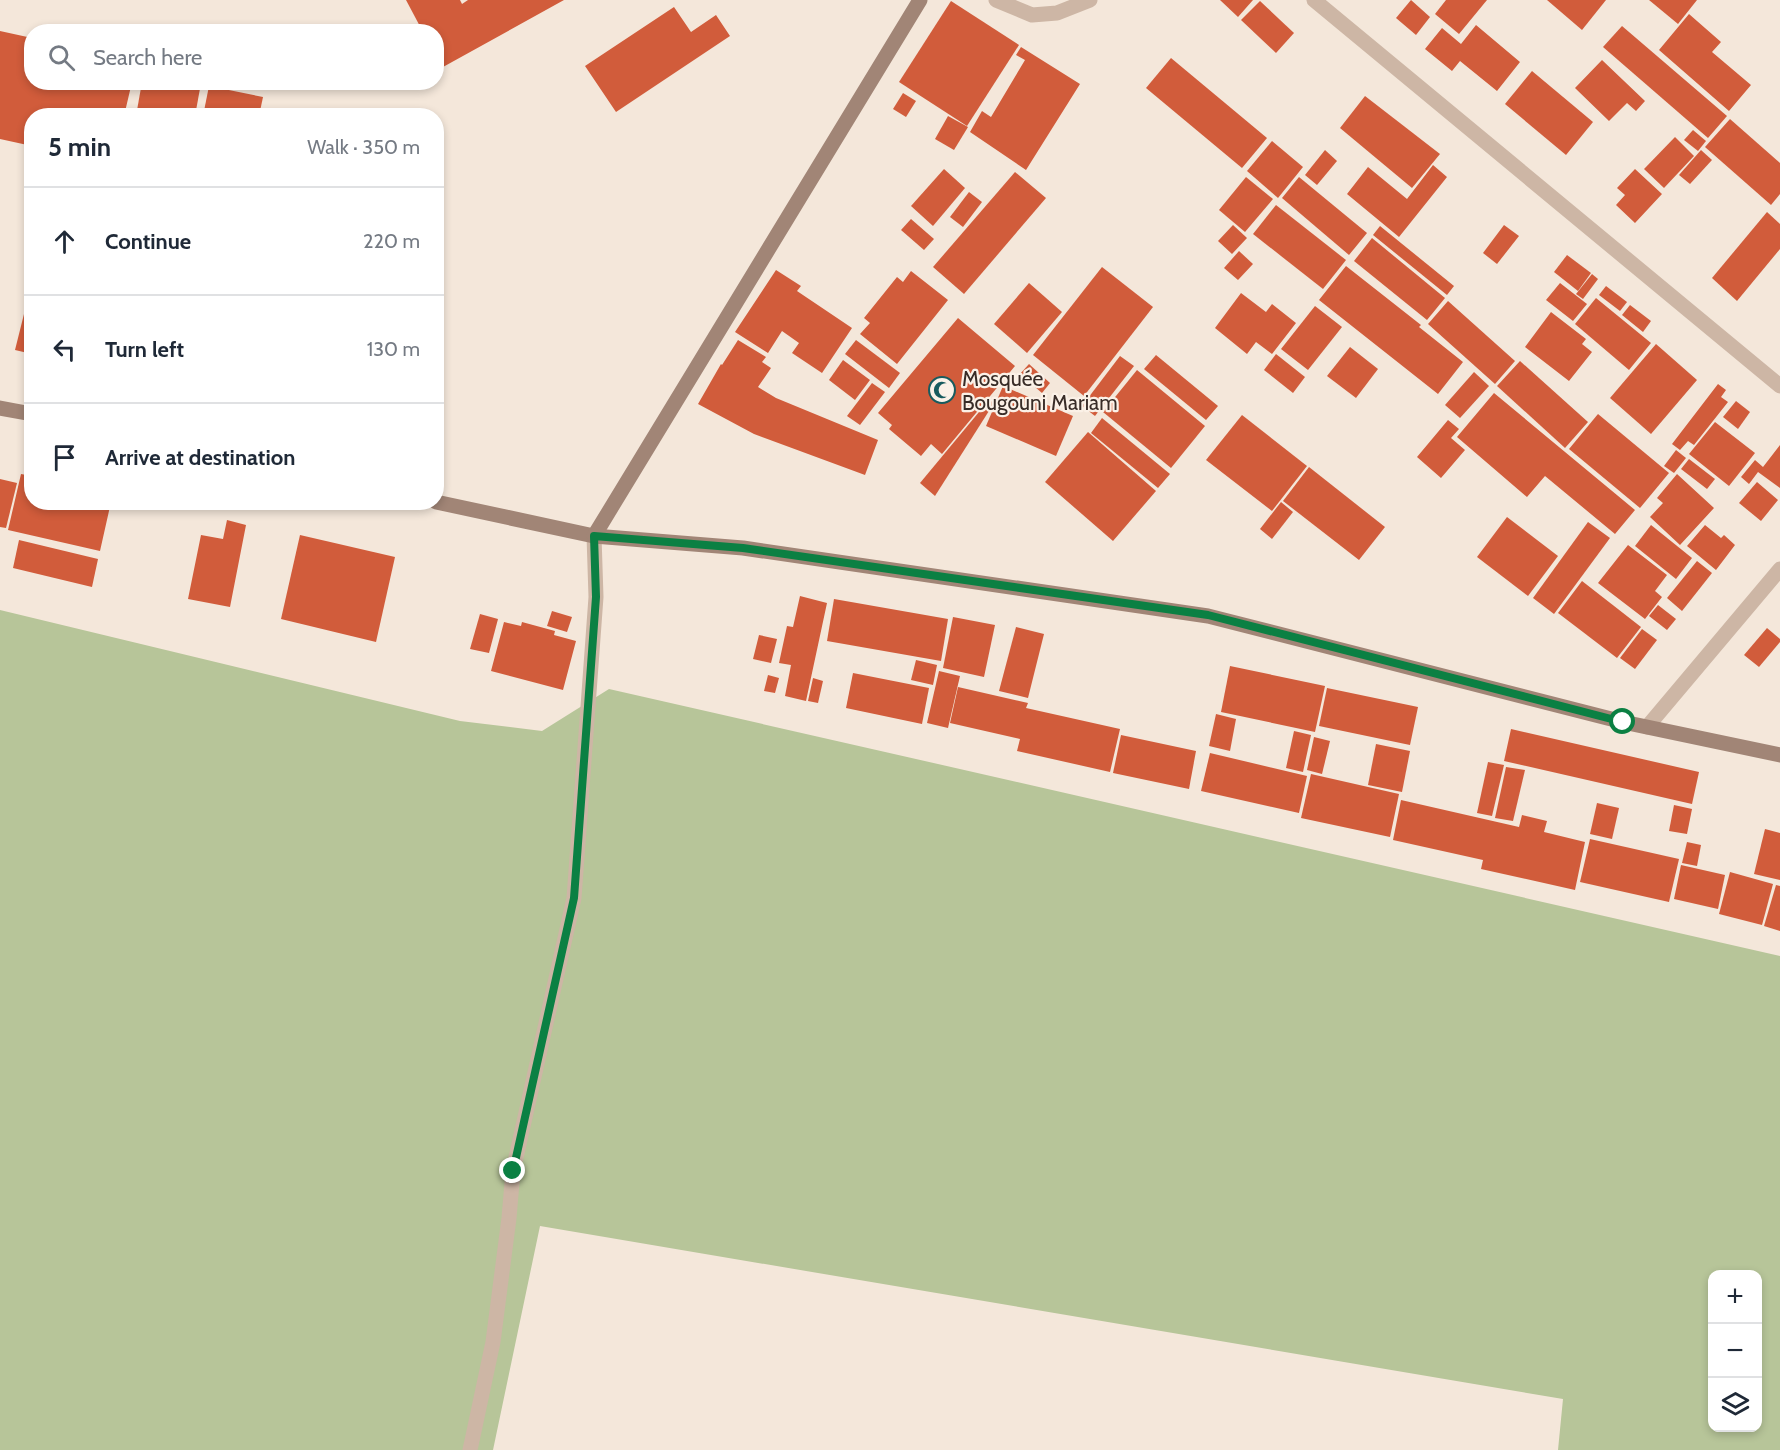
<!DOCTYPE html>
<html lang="en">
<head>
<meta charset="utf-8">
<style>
	:root { --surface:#fff; --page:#f6f6f7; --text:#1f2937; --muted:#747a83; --line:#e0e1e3 }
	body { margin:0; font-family:Cabin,sans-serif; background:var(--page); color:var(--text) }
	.controls { position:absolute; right:18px; bottom:18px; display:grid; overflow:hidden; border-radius:12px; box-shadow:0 3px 9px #0003 }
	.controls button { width:54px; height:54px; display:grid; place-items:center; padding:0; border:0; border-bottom:2px solid var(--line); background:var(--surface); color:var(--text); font:30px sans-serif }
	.stop { position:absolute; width:18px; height:18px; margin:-14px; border:4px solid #0b8043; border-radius:50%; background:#fff }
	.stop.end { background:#0b8043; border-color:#fff; box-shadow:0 2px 6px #0008 }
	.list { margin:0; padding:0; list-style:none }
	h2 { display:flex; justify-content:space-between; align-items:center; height:78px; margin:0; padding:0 24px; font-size:26px }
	h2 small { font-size:20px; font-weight:400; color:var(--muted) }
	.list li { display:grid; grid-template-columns:39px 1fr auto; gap:18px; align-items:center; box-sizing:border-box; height:108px; padding:0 24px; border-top:2px solid var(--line) }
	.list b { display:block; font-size:22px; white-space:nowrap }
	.list em { font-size:20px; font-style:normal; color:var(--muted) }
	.icon { flex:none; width:33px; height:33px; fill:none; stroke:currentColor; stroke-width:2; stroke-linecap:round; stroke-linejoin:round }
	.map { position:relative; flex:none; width:1780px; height:1450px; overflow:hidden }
	.search { position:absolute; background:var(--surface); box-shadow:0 3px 9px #0003; left:24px; top:24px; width:420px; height:66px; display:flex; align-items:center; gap:15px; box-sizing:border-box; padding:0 21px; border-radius:24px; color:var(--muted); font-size:22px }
	.panel { position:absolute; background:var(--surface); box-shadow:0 3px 9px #0003; left:24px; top:108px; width:420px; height:402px; border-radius:24px }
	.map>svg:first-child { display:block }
</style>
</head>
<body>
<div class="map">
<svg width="1780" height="1450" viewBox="0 0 1780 1450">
	<rect width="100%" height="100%" fill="#f4e7da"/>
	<path fill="#b7c599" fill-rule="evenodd" d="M0,610L460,721L542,731L609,689L1780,956V1450H1558L1563,1399L540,1226L493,1450H0ZM1712,1274H1758V1428H1712Z"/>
	<g fill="#d15c3b">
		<path d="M406,0H460L462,4L468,0H564L443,67L436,55V32H423Z"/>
		<path d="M1220,0H1253L1238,17Z"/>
		<path d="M1411,0L1430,17L1416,35L1396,18Z"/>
		<path d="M1446,0H1487L1459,34L1435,14Z"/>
		<path d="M1547,0H1606L1582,30Z"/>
		<path d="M1649,0H1697L1678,24Z"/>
		<path d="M951,1L1019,45L967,126L899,82Z"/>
		<path d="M1260,1L1294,33L1276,53L1241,20Z"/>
		<path d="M674,7L691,32L716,15L730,36L616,112L585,66Z"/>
		<path d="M1689,14L1721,42L1712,52L1751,85L1729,111L1659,50Z"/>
		<path d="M1476,25L1520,62L1497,91L1460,61L1452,71L1425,49L1442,28L1461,44Z"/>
		<path d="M1622,26L1727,116L1708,138L1603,47Z"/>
		<path d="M0,31L32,38V82H132L124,116H32V146L0,139Z"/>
		<path d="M1021,47L1080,84L1026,170L970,132L982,111L991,117L1025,60L1016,55Z"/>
		<path d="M1171,58L1267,138L1242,168L1146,88Z"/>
		<path d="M1602,60L1645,101L1636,111L1627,103L1609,121L1575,88Z"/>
		<path d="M1532,71L1593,122L1566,155L1505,104Z"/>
		<path d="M142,82L201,83L195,116H136Z"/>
		<path d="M209,86L263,97L259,116H203Z"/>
		<path d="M903,93L916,101L906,117L893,109Z"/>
		<path d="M1365,96L1440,154L1412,188L1340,128Z"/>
		<path d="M948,116L968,127L954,150L935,139Z"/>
		<path d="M1730,119L1780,163V194L1771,205L1705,147Z"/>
		<path d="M1693,130L1706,141L1698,151L1684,140Z"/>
		<path d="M1675,137L1694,156L1664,188L1644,169Z"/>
		<path d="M1272,141L1303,167L1278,198L1247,171Z"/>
		<path d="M1325,150L1337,161L1317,185L1305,175Z"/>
		<path d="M1701,150L1712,160L1690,184L1679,175Z"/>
		<path d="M1433,165L1447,177L1399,237L1347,194L1368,167L1407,199Z"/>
		<path d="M944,169L965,188L933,226L911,206Z"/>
		<path d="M1635,169L1662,194L1635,223L1616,205L1625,195L1617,188Z"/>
		<path d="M1015,172L1046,198L964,294L933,267Z"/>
		<path d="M1246,177L1273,199L1245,232L1219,210Z"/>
		<path d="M1299,177L1367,233L1349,255L1282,198Z"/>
		<path d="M969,192L982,202L963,227L950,217Z"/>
		<path d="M1276,205L1346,260L1323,289L1253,234Z"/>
		<path d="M1767,212L1780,224V249L1737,301L1712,278Z"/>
		<path d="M911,219L934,239L924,250L901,230Z"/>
		<path d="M1233,225L1247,238L1232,254L1218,241Z"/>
		<path d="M1504,225L1519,236L1497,264L1483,253Z"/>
		<path d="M1380,226L1454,286L1447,295L1373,235Z"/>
		<path d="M1372,238L1445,298L1427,320L1354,261Z"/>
		<path d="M1239,251L1253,264L1238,280L1224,268Z"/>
		<path d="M1567,255L1591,273L1578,291L1554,272Z"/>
		<path d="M1346,266L1421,325L1419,327L1463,362L1438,394L1319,300Z"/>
		<path d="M1102,267L1153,307L1084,396L1033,355Z"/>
		<path d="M776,270L801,286L797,291L852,328L822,373L792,353L799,343L782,331L768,353L735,332Z"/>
		<path d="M911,271L948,300L897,364L860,334L870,323L864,318L897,277L903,282Z"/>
		<path d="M1592,274L1598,279L1583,299L1576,294Z"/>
		<path d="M1029,283L1062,312L1027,353L994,324Z"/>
		<path d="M1560,283L1587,304L1573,321L1546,300Z"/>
		<path d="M1606,286L1627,302L1620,311L1599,295Z"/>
		<path d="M1241,293L1266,312L1272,304L1296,323L1272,354L1256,342L1247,354L1215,328Z"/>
		<path d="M1596,298L1651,343L1629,370L1575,324Z"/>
		<path d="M1448,301L1515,361L1495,384L1428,324Z"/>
		<path d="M1630,305L1651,321L1643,332L1622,315Z"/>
		<path d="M1315,306L1342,327L1308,370L1281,349Z"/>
		<path d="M1551,312L1586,339L1582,344L1592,352L1569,381L1525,347Z"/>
		<path d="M24,314L32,315V354L15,350Z"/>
		<path d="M958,318L1015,366L942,454L931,444L921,456L889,429L892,425L878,413Z"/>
		<path d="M738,340L766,357L762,362L771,368L758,387L776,398L878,440L865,475L754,434L698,404L721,364L722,365Z"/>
		<path d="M856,340L900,373L889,388L845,354Z"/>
		<path d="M1656,344L1697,380L1651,434L1610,398Z"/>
		<path d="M1350,347L1378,369L1356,398L1327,376Z"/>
		<path d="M1276,354L1305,377L1293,393L1264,370Z"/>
		<path d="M1156,355L1218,406L1206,420L1144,369Z"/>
		<path d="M1120,356L1134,366L1095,416L1082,406Z"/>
		<path d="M843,360L870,380L855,400L829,380Z"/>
		<path d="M1520,361L1588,422L1565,448L1497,386Z"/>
		<path d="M1029,364L1050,383L1042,393L1020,374Z"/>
		<path d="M1137,370L1205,426L1171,468L1103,412Z"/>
		<path d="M1474,372L1489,386L1460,418L1445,405Z"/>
		<path d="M872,383L885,392L860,425L847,416Z"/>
		<path d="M1718,384L1726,390L1721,397L1728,402L1694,445L1688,441L1680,450L1672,444Z"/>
		<path d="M1003,386L1073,416L1056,456L986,426Z"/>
		<path d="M1494,393L1635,510L1615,534L1545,476L1527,497L1457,437Z"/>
		<path d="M989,400L994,403L935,496L920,483Z"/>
		<path d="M1736,401L1750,412L1738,429L1723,417Z"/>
		<path d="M1598,414L1669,473L1640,508L1569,449Z"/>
		<path d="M1242,415L1307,466L1272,511L1206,460Z"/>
		<path d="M1102,418L1170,474L1158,488L1091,433Z"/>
		<path d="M1448,420L1459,429L1451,438L1465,450L1441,478L1417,457Z"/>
		<path d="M1715,422L1755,453L1729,486L1689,454Z"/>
		<path d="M1088,432L1156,491L1113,541L1045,482Z"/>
		<path d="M1780,445V488L1758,472L1749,484L1741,477L1755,460L1763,467Z"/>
		<path d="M1676,450L1686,458L1674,473L1664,466Z"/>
		<path d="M1689,459L1715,479L1707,489L1681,469Z"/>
		<path d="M1309,467L1385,527L1359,560L1283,501Z"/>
		<path d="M21,474L32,476V502H111L100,551L8,530Z"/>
		<path d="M1677,474L1714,508L1680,545L1650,517L1663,503L1657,498Z"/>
		<path d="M0,479L17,483L6,528L0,527Z"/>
		<path d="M1757,482L1778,500L1761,521L1739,503Z"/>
		<path d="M1281,502L1293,512L1272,539L1260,529Z"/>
		<path d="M1507,517L1558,556L1528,596L1477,557Z"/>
		<path d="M227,520L246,525L230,607L188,599L201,535L223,539Z"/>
		<path d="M1588,522L1610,538L1554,614L1533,598Z"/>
		<path d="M1651,525L1692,558L1676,579L1635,546Z"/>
		<path d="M1705,525L1721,538L1724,535L1735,545L1716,570L1687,546Z"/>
		<path d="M300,535L395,557L376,642L281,619Z"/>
		<path d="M19,540L98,559L92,587L13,568Z"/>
		<path d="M1628,545L1667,575L1655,591L1662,597L1645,619L1598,583Z"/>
		<path d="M1697,561L1712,573L1682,611L1667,598Z"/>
		<path d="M1582,581L1641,627L1617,658L1558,613Z"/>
		<path d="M800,596L827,603L806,701L785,696L791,665L779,663L787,626L793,627Z"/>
		<path d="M834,599L948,619L941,661L827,641Z"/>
		<path d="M1658,605L1676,619L1667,630L1649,616Z"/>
		<path d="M552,611L572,617L567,632L547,626Z"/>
		<path d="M480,614L498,619L489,653L470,649Z"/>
		<path d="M953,617L995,625L984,677L943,668Z"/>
		<path d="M504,622L521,626L522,622L555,631L554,635L576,641L563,690L491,671Z"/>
		<path d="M1016,627L1044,634L1028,698L999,691Z"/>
		<path d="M1767,628L1780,639V642L1759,667L1744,655Z"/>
		<path d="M1642,629L1657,640L1635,669L1620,658Z"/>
		<path d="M759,635L777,639L771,663L753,659Z"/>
		<path d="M916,660L937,665L933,685L911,680Z"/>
		<path d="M1230,666L1325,686L1315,732L1221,712Z"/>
		<path d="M939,671L960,676L948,728L927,723Z"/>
		<path d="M853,673L929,688L922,724L846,708Z"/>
		<path d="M768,675L779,678L775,693L764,691Z"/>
		<path d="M813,678L823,681L818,703L808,701Z"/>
		<path d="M958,687L1028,703L1026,708L1120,729L1110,772L1017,751L1020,739L950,723Z"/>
		<path d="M1327,688L1418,707L1410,745L1319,726Z"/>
		<path d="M1216,714L1236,719L1230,751L1209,746Z"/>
		<path d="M1511,729L1699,772L1692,804L1504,761Z"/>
		<path d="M1294,731L1311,735L1303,772L1286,768Z"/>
		<path d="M1121,735L1196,751L1189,789L1113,773Z"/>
		<path d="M1314,737L1330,741L1322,774L1307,770Z"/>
		<path d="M1376,744L1410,751L1402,792L1368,785Z"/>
		<path d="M1210,753L1307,776L1299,813L1201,791Z"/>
		<path d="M1488,762L1504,765L1492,816L1477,813Z"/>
		<path d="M1506,767L1525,770L1513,821L1495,818Z"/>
		<path d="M1311,774L1399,794L1390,837L1301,818Z"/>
		<path d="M1401,800L1519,827L1522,815L1547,821L1544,832L1585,842L1575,890L1481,869L1483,860L1393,840Z"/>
		<path d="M1597,803L1619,808L1612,839L1590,834Z"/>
		<path d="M1674,805L1692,809L1687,834L1669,831Z"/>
		<path d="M1765,829L1780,833V880L1754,874Z"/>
		<path d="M1590,839L1679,859L1669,902L1580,882Z"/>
		<path d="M1687,842L1701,845L1697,866L1682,863Z"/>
		<path d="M1681,865L1725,875L1718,909L1674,899Z"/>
		<path d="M1730,872L1773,884L1762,925L1719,914Z"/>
		<path d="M1776,885L1780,886V931L1764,926Z"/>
	</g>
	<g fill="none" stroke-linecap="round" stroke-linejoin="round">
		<g stroke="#cdb6a5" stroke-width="15">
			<path d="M996,0L1032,15L1057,13L1090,0"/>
			<path d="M1314,0L1780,386"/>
			<path d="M1647,727L1780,569"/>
			<path d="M470,1450L493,1342L509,1218L513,1171L574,898L596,597L594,536"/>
		</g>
		<g stroke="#a18576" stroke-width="15">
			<path d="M0,408L32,414"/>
			<path d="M436,502L594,536L743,548L1208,616L1623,722L1780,755"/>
			<path d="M594,536L920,0"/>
		</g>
	</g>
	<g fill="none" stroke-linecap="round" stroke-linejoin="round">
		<path stroke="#0b8043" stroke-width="8" d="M513,1171L574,898L596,597L594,536L743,548L1208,615L1623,722"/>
	</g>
	<defs>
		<symbol id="mosque-ring" viewBox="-11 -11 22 22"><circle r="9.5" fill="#fbf1e7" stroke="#185b5e" stroke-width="1.5"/><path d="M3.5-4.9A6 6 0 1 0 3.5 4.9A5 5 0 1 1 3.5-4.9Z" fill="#185b5e"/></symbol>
	</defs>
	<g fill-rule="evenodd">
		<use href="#mosque-ring" x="927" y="375" width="30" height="30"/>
	</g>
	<g text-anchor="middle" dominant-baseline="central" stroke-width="4.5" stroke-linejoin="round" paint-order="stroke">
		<g font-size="21" fill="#382c27" stroke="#fbf1e7" text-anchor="start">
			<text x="962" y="378">Mosquée<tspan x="962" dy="24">Bougouni Mariam</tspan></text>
		</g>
	</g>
</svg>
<div class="controls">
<button>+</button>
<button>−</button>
<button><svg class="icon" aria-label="layers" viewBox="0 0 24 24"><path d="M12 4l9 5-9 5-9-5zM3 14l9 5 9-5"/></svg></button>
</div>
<div class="stop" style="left:1623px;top:722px"></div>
<div class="stop end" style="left:513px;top:1171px"></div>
<div class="search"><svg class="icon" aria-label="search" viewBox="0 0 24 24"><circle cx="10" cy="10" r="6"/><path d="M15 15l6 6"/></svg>Search here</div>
<section class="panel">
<h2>5 min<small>Walk · 350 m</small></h2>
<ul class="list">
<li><svg class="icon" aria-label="ahead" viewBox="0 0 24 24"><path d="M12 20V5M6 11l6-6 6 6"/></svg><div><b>Continue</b></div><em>220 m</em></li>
<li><svg class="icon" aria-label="left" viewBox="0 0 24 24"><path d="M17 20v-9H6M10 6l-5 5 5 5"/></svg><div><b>Turn left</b></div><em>130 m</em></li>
<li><svg class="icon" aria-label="arrive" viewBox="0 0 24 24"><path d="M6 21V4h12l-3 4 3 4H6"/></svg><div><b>Arrive at destination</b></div></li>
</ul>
</section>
</div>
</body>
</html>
